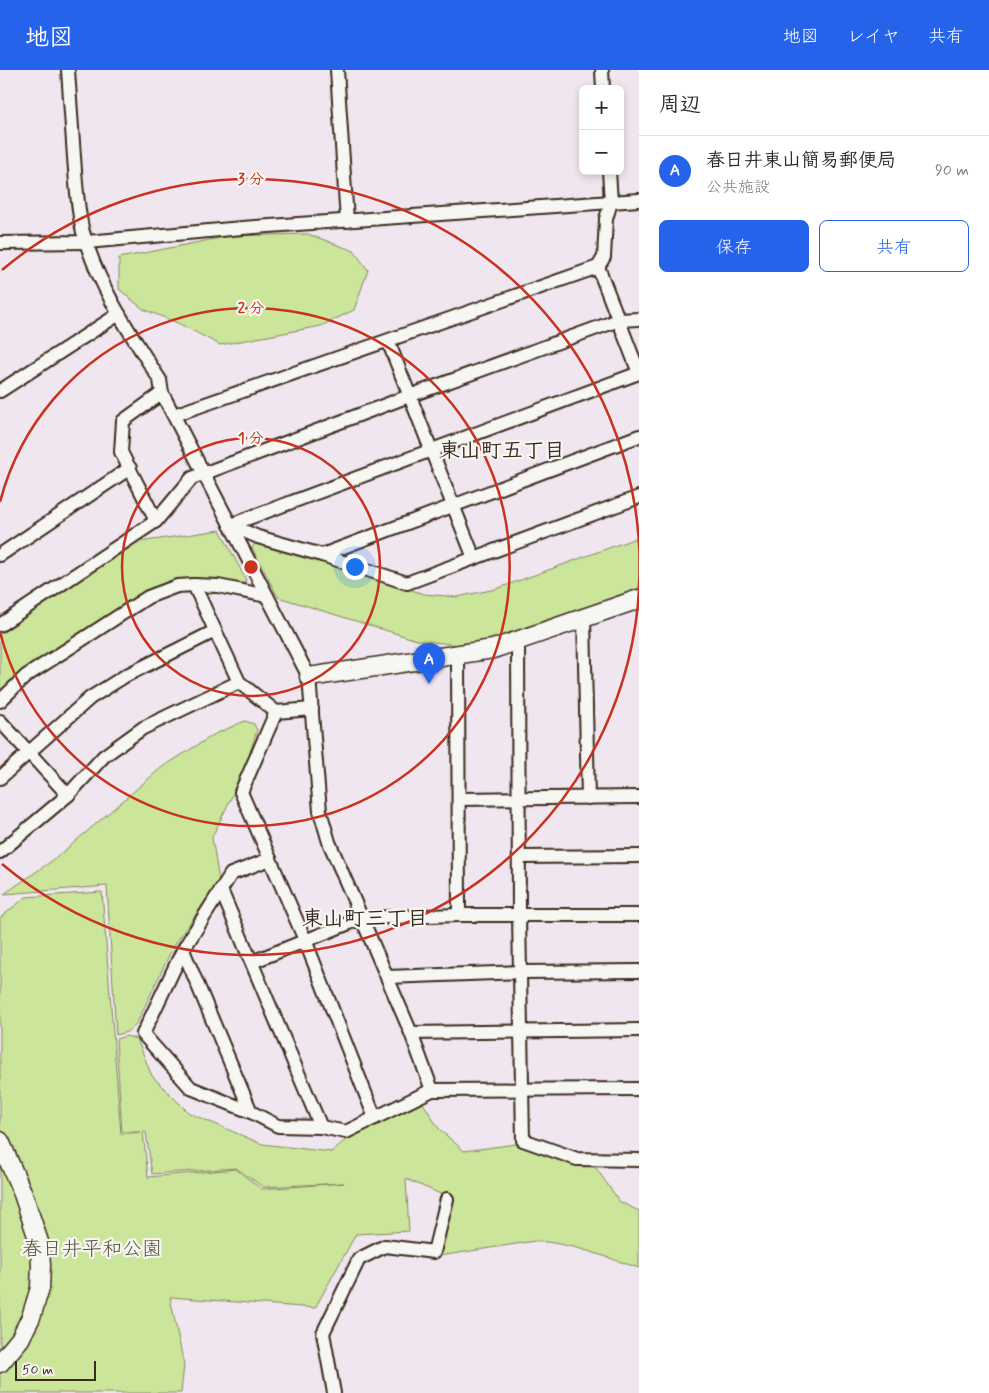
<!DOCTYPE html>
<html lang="ja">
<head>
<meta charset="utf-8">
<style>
	:root { --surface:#fff; --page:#f7f7f7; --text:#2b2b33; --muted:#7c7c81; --line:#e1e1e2; --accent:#2563eb }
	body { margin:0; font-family:Mynerve,"Klee One",sans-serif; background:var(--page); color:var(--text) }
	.controls { position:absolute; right:15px; top:15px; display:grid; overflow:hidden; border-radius:8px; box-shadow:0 2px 8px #0003 }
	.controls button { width:45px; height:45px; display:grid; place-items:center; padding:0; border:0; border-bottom:1px solid var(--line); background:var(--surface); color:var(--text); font:25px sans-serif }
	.scale { position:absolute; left:15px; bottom:12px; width:81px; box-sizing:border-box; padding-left:5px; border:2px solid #3b2a1e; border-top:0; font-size:14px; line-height:18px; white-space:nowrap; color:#3b2a1e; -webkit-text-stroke:4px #f6f6f2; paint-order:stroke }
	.you { position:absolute; left:354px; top:496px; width:18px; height:18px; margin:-12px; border:4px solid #fff; border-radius:50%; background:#1a73e8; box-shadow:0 0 0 8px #1a73e833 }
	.badge { display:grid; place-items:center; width:32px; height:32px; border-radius:50%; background:var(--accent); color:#fff; font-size:16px; font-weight:700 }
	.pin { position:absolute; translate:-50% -41px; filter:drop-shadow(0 1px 2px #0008) }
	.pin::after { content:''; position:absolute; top:26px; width:18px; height:15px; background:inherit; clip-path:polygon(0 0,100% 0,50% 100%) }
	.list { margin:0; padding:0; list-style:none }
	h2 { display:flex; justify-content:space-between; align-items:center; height:65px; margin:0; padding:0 20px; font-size:21px }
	h2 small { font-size:16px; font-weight:400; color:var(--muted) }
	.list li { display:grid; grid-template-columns:32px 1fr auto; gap:15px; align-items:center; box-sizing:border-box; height:70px; padding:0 20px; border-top:1px solid var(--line) }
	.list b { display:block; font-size:19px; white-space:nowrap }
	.list p { margin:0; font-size:16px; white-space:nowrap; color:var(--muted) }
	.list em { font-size:16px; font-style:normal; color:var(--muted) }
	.actions { display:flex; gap:10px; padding:15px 20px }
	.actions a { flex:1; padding:11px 0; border:1px solid var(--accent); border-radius:8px; text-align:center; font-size:18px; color:var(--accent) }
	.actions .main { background:var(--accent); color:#fff }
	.map { position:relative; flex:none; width:639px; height:1323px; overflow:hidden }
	header { display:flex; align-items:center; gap:30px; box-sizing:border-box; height:70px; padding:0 25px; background:var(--accent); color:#fff }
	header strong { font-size:24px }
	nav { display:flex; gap:28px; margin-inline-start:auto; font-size:18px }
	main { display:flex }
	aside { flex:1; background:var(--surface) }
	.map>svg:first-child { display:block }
</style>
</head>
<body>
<header>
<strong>地図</strong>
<nav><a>地図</a><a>レイヤ</a><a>共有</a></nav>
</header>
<main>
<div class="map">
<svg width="639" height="1323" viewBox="0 0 639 1323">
	<rect width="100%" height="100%" fill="#f0e6f0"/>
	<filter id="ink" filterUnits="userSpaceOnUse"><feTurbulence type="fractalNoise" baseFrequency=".02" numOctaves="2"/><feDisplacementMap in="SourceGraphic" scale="10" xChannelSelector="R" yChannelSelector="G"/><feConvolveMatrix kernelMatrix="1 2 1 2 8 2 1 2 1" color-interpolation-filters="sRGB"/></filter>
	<g filter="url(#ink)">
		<g fill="#cbe59b" stroke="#83885c" fill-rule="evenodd">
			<path d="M308,164L354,181L368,200L354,240L321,256L220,275L180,254L143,239L119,219V188L230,166Z"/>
			<path d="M220,460L246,510L242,516C207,508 182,505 149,521L0,624V560L133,473Z"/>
			<path d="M639,467V518L494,570L459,575L417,570L278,527L252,478L257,470L424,524L457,527L496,519Z"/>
			<path d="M245,651L254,654L257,660L244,702L212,767L219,811L173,877L137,953L127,962L116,965L107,816L4,824L56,788L161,698L215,664Z"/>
			<path d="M102,822L121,1064L141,1062H122L116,969L126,966L137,969L152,1006L189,1043L262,1074L331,1082L349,1067L423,1033L439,1059L464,1081L516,1074L576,1095L593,1094L620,1132L639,1141V1198C605,1187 572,1173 535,1171L439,1186L452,1129L406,1109L409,1161L356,1164L315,1238L170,1227L184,1295L181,1323H0V848L26,827ZM143,1062H146L152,1104L236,1098L263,1117L344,1113L261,1119L236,1099L148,1107Z"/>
		</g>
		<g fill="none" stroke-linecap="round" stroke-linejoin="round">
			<defs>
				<g id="street">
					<path d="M68,0C70,29 72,58 74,87C76,112 77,138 83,162C98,216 130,263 160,310L162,323L309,607L320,741L329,772L411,963L432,1020"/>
					<path d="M337,0L347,151"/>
					<path d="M602,0L603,19"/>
					<path d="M0,173L87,172L242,158L639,130"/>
					<path d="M598,197L639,303"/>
					<path d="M388,271L474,488"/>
					<path d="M0,321L119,244"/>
					<path d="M174,345L598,197L604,187L606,149L611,132L609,101"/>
					<path d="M156,451L121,382L123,351L162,323"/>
					<path d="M230,455L639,303"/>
					<path d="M230,455L258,467L322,485L407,513L639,427"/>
					<path d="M0,485L130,398"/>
					<path d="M322,485L639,366"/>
					<path d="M194,515L239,612L276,642L312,639"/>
					<path d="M584,548L588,728"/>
					<path d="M0,555L156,451L192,408L409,326L619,250L639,249"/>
					<path d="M518,571L519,846L523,1070L577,1089L639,1090"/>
					<path d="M458,585L459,845"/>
					<path d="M0,631L26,606L148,527L177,516L194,515L218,516L267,526"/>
					<path d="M276,642L241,722L305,870L375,1048"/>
					<path d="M0,651L68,725"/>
					<path d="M0,708L90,628L125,606L215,561"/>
					<path d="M459,729L639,727"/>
					<path d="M0,782L68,725L104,686L143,658L239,612"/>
					<path d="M520,787L639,786"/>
					<path d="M270,789L231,804L183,880L143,964L191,1018L251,1042L278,1056L321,1057L346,1062L432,1020L639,1019"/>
					<path d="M221,820L321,1057"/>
					<path d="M183,880L251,1042"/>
					<path d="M252,892L362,848L459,845H639"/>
					<path d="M387,907L521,902L639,901"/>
					<path d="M411,963L639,960"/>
					<path d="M334,1323L323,1263L359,1189L385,1176L434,1182L447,1129"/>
				</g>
				<g id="secondary">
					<path d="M309,607L493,579L639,529"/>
					<path d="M0,1071L23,1124L39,1172L41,1195L40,1218L31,1247L20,1269L0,1293"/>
				</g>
			</defs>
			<use href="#street" stroke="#3b2a1e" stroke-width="16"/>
			<use href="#secondary" stroke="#3b2a1e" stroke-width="21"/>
			<use href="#street" stroke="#f6f6f2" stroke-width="12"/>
			<use href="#secondary" stroke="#f6f6f2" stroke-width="18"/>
		</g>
	</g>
	<g fill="none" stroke="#c8321e" stroke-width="2.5">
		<circle cx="251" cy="497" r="129"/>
		<path d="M0 432A259 259 0 1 1 0 562"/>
		<path d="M2 200A388 388 0 1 1 2 794"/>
	</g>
	<g text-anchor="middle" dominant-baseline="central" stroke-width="4.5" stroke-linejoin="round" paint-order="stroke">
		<g font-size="20" fill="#584f37" stroke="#f6f6f2">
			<text x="92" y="1179">春日井平和公園</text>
		</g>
		<g font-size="21" font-weight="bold" fill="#3b2a1e" stroke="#f6f6f2">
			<text x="502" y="381">東山町五丁目</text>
			<text x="365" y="849">東山町三丁目</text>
		</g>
	</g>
	<circle cx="251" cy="497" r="8" fill="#c8321e" stroke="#f6f6f2" stroke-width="2.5"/>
	<g font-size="15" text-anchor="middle" font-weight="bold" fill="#c8321e" stroke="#f6f6f2" stroke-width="4.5" stroke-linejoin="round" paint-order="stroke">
		<text x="251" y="114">3 分</text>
		<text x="251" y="243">2 分</text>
		<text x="251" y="373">1 分</text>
	</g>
</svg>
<div class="controls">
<button>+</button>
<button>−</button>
</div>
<div class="scale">50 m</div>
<div class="you"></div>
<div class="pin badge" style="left:429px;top:614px">A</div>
</div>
<aside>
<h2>周辺<small></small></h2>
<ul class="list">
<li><span class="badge">A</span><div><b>春日井東山簡易郵便局</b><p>公共施設</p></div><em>90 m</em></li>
</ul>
<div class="actions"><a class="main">保存</a><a>共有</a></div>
</aside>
</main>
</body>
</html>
